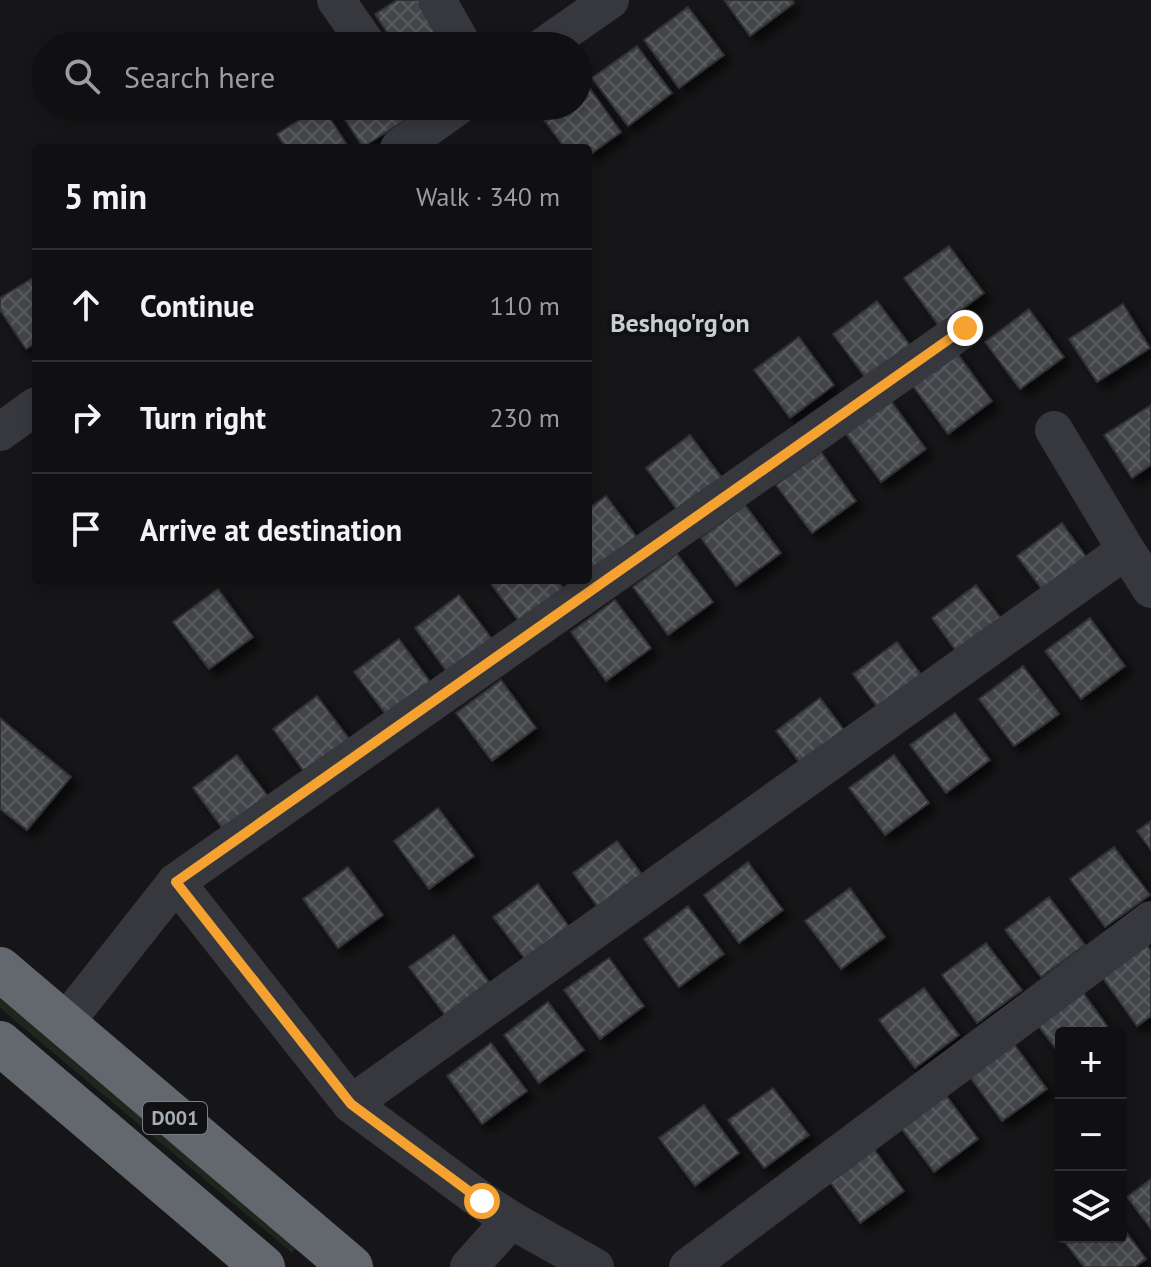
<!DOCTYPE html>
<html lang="en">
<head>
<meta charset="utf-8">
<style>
	:root { --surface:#101012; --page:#1e1e20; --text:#f1f3f6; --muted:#9c9d9f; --line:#303032 }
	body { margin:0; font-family:"PT Sans",sans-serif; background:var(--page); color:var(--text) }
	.controls { position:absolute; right:24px; bottom:24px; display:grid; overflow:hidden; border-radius:8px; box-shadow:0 4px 12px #0003 }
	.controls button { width:72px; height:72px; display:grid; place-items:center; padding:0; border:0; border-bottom:2px solid var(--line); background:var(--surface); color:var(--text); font:40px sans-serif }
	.stop { position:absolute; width:24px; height:24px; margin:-18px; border:6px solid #f5a230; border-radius:50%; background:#fff }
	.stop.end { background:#f5a230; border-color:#fff; box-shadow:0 2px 8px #0008 }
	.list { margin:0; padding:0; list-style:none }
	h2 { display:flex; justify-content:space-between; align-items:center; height:104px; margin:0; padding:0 32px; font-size:34px }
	h2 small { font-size:26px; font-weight:400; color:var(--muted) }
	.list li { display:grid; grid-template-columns:52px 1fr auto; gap:24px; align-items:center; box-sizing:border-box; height:112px; padding:0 32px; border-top:2px solid var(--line) }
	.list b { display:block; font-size:30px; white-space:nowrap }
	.list em { font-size:26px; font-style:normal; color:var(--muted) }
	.icon { flex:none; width:44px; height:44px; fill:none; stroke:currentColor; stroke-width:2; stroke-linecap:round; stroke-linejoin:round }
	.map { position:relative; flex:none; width:1151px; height:1267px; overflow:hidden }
	.search { position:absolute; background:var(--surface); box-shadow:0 4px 12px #0003; left:32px; top:32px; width:560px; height:88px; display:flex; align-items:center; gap:20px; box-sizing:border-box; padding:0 28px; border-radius:44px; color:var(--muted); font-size:30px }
	.panel { position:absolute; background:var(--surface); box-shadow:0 4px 12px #0003; left:32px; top:144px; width:560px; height:440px; border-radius:8px }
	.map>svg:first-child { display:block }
</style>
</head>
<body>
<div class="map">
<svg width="1151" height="1267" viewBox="0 0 1151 1267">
	<defs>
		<pattern id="building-cross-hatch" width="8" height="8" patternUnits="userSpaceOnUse" patternTransform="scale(2)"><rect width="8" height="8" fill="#424448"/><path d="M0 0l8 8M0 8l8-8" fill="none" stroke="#5a5c60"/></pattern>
		<filter id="shadow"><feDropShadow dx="7" dy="7" stdDeviation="4" flood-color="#0009"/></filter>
	</defs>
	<rect width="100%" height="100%" fill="#161618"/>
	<path fill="#1e261e" d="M0,986L302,1241L292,1253L0,1008Z"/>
	<g fill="url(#building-cross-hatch)" stroke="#303034" stroke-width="2" filter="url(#shadow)">
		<path d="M397,0H429L451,33L431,46H396L375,14Z"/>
		<path d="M724,0H792L794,3L750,36Z"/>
		<path d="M688,7L724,55L679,88L644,40Z"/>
		<path d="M637,46L672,93L628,126L592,78Z"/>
		<path d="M586,83L621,132L588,156V148H565L541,116L555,106H578V89Z"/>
		<path d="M322,106L349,148H286L277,134Z"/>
		<path d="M336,106H399L407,119L363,147Z"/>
		<path d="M949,246L984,293L939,326L904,278Z"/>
		<path d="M36,276V343L26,349L0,310V298Z"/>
		<path d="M877,301L913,349L868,381L833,334Z"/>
		<path d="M1123,304L1150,348L1097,382L1069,339Z"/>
		<path d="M1029,309L1064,357L1020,389L985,342Z"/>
		<path d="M799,337L834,385L790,418L754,370Z"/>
		<path d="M957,353L992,401L948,434L913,386Z"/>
		<path d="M891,401L926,449L881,482L846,434Z"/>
		<path d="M1151,405V465L1132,478L1104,435Z"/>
		<path d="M690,435L726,483L681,515L646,468Z"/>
		<path d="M821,452L856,501L812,533L776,485Z"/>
		<path d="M606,496L642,544L597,577L588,564V509Z"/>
		<path d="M745,505L781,553L736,586L701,538Z"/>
		<path d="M1062,523L1097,572L1053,604L1017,556Z"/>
		<path d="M677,554L713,602L668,635L633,587Z"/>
		<path d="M488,580H557L567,593L522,625Z"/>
		<path d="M976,585L1012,633L967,666L932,618Z"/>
		<path d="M218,589L253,637L209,669L173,622Z"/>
		<path d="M459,595L495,643L450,676L415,628Z"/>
		<path d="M615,600L651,648L606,681L571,632Z"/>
		<path d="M1090,618L1125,666L1081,699L1045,651Z"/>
		<path d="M399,639L434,687L390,720L354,672Z"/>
		<path d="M897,642L932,689L888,722L853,674Z"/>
		<path d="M1023,666L1059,714L1014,746L979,699Z"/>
		<path d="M501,680L536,728L492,761L456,713Z"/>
		<path d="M317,696L353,744L308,777L273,729Z"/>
		<path d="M820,698L856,746L811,778L776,731Z"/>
		<path d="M955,713L990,760L946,793L910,745Z"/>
		<path d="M0,718L71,777L27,830L0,809Z"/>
		<path d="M237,755L273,803L228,836L193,788Z"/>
		<path d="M894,755L929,803L885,835L849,788Z"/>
		<path d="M438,808L474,856L429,889L394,841Z"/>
		<path d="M1151,821V850L1137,831Z"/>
		<path d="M617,841L653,889L608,921L573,873Z"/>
		<path d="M1114,847L1150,895L1105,927L1070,879Z"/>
		<path d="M748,862L783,910L739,943L704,895Z"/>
		<path d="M348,867L383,915L338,948L303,899Z"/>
		<path d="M538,884L573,932L529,964L493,917Z"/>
		<path d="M850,888L885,937L841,969L805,921Z"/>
		<path d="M1049,897L1085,945L1041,977L1005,930Z"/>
		<path d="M688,906L724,954L679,987L644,939Z"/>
		<path d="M454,935L489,982L445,1015L409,967Z"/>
		<path d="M986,943L1022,990L977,1023L942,975Z"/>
		<path d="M1147,945L1151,951V1016L1137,1026L1102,977Z"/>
		<path d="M609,958L644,1006L600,1039L564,990Z"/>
		<path d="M924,988L959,1035L915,1068L879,1020Z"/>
		<path d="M1082,991L1112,1033H1061V1056L1037,1024Z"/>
		<path d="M548,1002L584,1050L539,1083L504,1035Z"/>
		<path d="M1011,1040L1047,1089L1002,1121L967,1073Z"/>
		<path d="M491,1043L527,1091L482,1124L447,1076Z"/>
		<path d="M773,1088L809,1135L764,1168L728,1120Z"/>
		<path d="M943,1091L978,1139L934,1172L898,1124Z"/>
		<path d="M704,1105L739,1153L695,1186L659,1138Z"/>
		<path d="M869,1142L904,1191L860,1223L825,1175Z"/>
		<path d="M1151,1179V1229L1127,1197Z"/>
		<path d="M1121,1225L1146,1259L1135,1267H1084L1066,1244L1075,1237H1121Z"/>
	</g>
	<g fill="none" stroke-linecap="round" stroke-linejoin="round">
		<g stroke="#37383d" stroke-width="38">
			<path d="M336,0L368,46"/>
			<path d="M437,0L463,46"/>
			<path d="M544,46L610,0"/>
			<path d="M399,148L458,106"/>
			<path d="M1054,430L1126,550L1151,589"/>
			<path d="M0,432L36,406"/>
			<path d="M176,882L351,1104L482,1201L511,1220L595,1267"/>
			<path d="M64,1024L176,882L965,328"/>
			<path d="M351,1104L1126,550"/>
			<path d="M469,1267L511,1220"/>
			<path d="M688,1267L1151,920"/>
		</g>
		<g stroke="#63676e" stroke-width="44">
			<path d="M0,969L351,1267"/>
			<path d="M0,1043L263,1267"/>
		</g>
	</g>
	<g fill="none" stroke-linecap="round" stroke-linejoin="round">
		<path stroke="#f5a230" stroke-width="10" d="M482,1201L351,1104L176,882L965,328"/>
	</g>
	<g text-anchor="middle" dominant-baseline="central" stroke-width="8" stroke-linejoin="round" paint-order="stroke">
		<rect fill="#111113" stroke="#7b7f86" stroke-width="2" x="143" y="1102" width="64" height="32" rx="6"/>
		<g font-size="20" font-weight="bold" fill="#a8aeb8">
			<text x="175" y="1118">D001</text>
		</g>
		<g font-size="26" font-weight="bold" fill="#c9cdd4" stroke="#111113">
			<text x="680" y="322">Beshqo'rg'on</text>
		</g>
	</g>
</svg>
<div class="controls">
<button>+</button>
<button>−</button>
<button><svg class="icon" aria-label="layers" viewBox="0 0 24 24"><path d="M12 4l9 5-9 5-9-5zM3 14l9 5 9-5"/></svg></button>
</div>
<div class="stop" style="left:482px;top:1201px"></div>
<div class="stop end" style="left:965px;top:328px"></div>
<div class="search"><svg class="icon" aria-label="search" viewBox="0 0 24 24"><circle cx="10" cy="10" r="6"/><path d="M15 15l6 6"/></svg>Search here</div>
<section class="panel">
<h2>5 min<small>Walk · 340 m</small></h2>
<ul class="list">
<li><svg class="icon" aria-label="ahead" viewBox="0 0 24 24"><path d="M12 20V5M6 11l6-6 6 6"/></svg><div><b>Continue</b></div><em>110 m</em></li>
<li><svg class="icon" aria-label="right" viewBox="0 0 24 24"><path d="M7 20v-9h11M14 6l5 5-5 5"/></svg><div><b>Turn right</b></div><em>230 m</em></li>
<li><svg class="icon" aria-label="arrive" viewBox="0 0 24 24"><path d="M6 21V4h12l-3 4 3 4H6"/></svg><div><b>Arrive at destination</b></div></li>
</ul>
</section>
</div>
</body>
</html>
